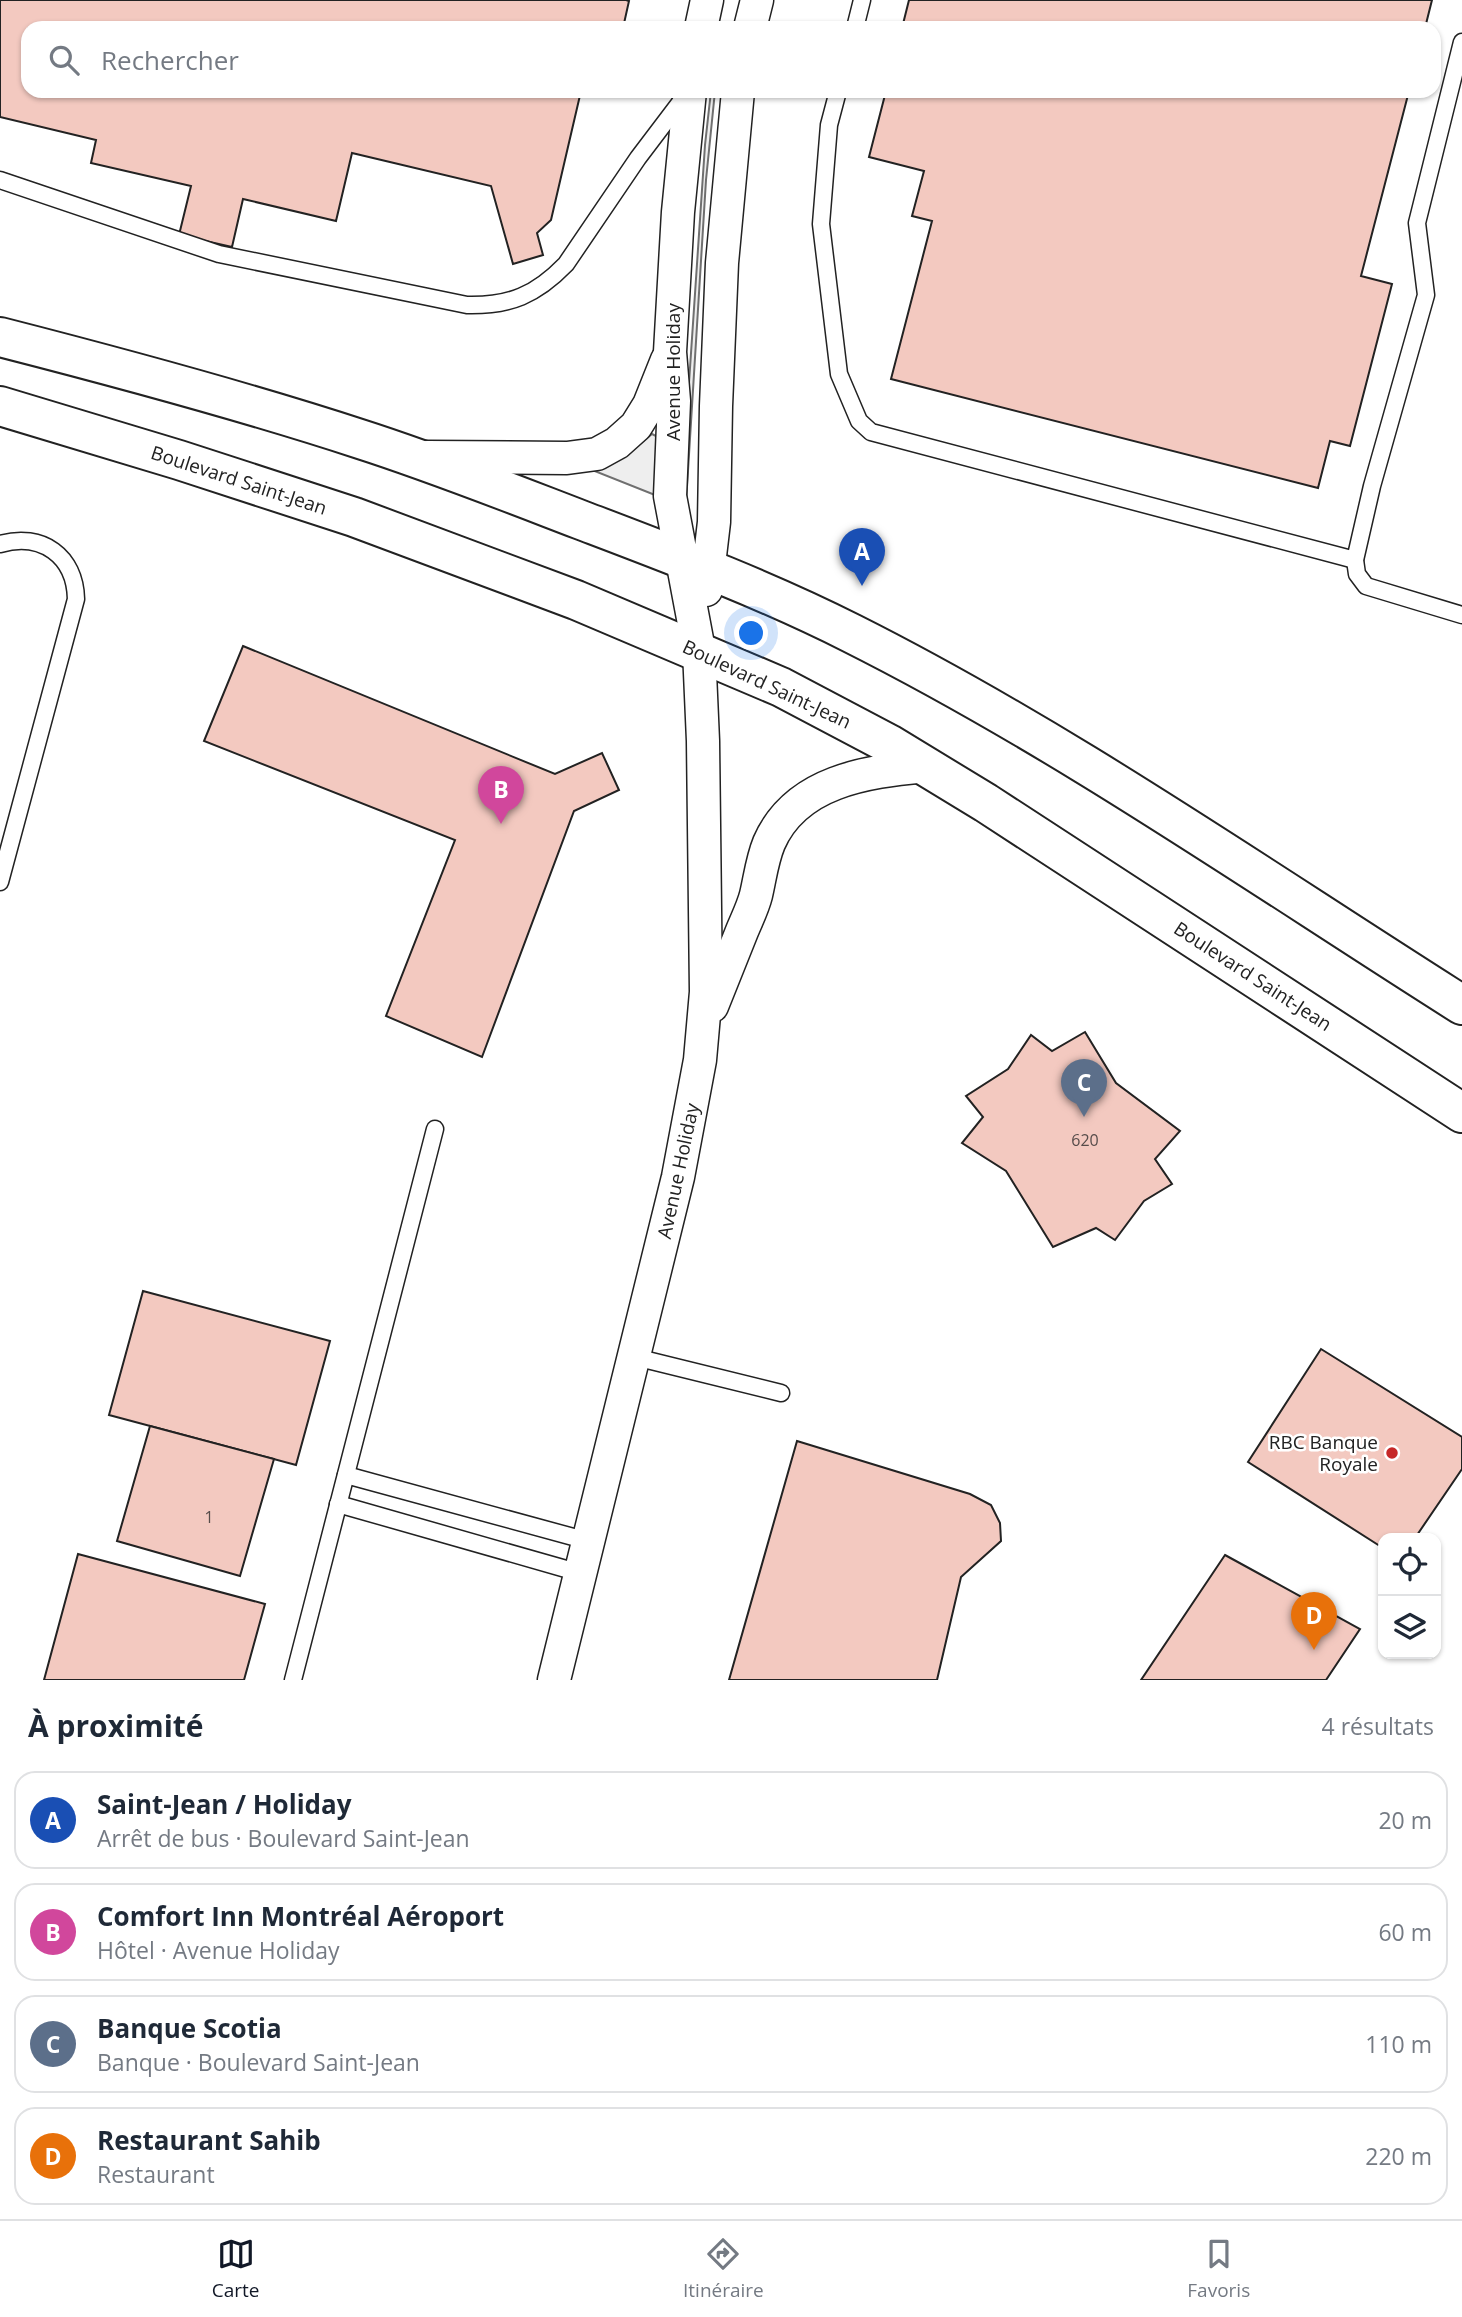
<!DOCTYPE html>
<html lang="fr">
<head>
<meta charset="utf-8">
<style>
	:root { --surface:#fff; --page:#f6f6f7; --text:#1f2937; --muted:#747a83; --line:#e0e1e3; --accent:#111827 }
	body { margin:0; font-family:"Open Sans",sans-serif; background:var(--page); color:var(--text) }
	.controls { position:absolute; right:21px; bottom:21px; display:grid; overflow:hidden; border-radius:14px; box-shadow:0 2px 5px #0004 }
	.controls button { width:63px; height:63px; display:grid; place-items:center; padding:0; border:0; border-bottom:2px solid var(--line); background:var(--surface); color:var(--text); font:35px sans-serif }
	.you { position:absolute; left:752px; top:634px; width:24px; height:24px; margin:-18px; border:5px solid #fff; border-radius:50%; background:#1a73e8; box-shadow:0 0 0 10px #1a73e833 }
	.badge { display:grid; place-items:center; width:46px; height:46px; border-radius:50%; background:var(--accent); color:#fff; font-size:23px; font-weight:700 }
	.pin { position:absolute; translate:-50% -58px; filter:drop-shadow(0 2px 4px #0008) }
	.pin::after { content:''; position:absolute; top:37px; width:24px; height:21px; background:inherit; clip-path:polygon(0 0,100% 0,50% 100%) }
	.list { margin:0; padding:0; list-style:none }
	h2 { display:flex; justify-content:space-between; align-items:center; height:91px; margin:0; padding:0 28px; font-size:30px }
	h2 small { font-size:23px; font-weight:400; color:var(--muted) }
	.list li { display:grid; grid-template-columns:46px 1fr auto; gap:21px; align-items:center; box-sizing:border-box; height:98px; margin:0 14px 14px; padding:0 14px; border:2px solid var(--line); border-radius:21px }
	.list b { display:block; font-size:26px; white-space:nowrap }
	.list p { margin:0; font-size:23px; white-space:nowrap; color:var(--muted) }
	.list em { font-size:23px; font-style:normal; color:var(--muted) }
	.icon { flex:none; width:38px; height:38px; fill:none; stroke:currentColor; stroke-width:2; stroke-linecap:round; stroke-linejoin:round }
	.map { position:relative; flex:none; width:1462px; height:1680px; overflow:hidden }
	.search { position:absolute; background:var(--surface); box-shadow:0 2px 5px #0004; left:21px; right:21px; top:21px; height:77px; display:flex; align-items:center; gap:18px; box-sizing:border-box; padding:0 24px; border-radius:21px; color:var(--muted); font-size:26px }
	.sheet { height:539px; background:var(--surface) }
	nav { display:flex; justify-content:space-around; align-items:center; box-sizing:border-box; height:98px; border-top:2px solid var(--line); background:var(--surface); font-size:19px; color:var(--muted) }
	nav a { display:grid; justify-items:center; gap:4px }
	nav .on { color:var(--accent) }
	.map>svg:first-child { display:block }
</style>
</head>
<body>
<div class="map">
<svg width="1462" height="1680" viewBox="0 0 1462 1680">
	<rect width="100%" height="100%" fill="#fff"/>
	<g fill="#eee" stroke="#6f6f6f" stroke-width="2">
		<path d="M711,91H715L706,180L686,503L683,472L705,145Z"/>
		<path d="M652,434L660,438V497L592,470L626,455Z"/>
	</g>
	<g fill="#f3c9c0" stroke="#222" stroke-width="2">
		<path d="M0,0H626L629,1L623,28H28V91H581L551,220L537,233L543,255L513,264L491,186L352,153L336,221L243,199L232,247L179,235L191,186L91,163L96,140L0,117Z"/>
		<path d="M909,0H1432L1425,28H902Z"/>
		<path d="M886,91H1409L1361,276L1392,284L1350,446L1330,441L1318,488L891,379L932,221L912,216L924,171L869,157Z"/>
		<path d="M243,646L555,774L602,753L619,790L574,811L482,1057L386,1016L455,840L204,741Z"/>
		<path d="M1085,1032L1116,1083L1180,1131L1155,1159L1172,1184L1144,1201L1115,1240L1096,1228L1053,1247L1006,1171L962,1143L983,1117L966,1096L1008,1069L1031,1035L1052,1051Z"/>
		<path d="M143,1291L330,1341L296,1465L109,1415Z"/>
		<path d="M1321,1349L1462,1437V1469L1415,1538H1383V1548L1248,1462Z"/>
		<path d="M150,1426L274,1459L240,1576L117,1541Z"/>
		<path d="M797,1441L970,1494L991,1505L1000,1523L1001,1541L961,1577L937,1680H729Z"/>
		<path d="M78,1554L265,1604L244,1680H44Z"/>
		<path d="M1225,1555L1360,1629L1326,1680H1141Z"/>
	</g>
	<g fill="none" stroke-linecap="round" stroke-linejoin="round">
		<defs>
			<g id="lane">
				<path d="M855,28L862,0"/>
				<path d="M1462,42L1417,223L1426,295L1372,486L1355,560L1357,574L1366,586L1462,615"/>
				<path d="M838,91L829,125L821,224L839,374L859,421L871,432L1355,560"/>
				<path d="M0,180L219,254L467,305C510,306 536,295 566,264L638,158L685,96"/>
				<path d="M0,544C42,532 75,556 76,599L0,882"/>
				<path d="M635,1357L781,1393"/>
				<path d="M346,1475L588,1541"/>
				<path d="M338,1504L580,1573"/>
				<path d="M293,1680L435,1129"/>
			</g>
			<g id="street">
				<path d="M701,28L707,0"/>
				<path d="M750,28L757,0"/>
				<path d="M427,457L567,458L597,454L617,443L636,426L649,405L667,360"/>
				<path d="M706,590L714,522L716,406L722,263L738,91"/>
				<path d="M712,1006C722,981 732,956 742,931C747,919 753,907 756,895C760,878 762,860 769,843C796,781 866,772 925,766"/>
				<path d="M554,1680L678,1177L700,1060L706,992L703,741L699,650L670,496L674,401L670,352L678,212L690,91"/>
			</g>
			<g id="secondary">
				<path d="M0,337C121,368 241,400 360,439C435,463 508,492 581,520C673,555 764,589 851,633C1064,740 1261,878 1462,1005"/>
				<path d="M0,406L179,460L354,517L576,600L781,687L889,744L986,803L1462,1113"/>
			</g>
		</defs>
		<use href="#lane" stroke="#222" stroke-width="19"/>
		<use href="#street" stroke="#222" stroke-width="35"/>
		<use href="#secondary" stroke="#222" stroke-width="42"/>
		<use href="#lane" stroke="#fff" stroke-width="16"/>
		<use href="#street" stroke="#fff" stroke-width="32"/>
		<use href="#secondary" stroke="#fff" stroke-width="38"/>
	</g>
	<circle fill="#c62828" stroke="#fff" stroke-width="2.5" cx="1392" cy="1453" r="7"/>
	<g text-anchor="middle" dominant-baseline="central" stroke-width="5" stroke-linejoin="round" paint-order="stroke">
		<g font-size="16" fill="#564c4a">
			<text x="1085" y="1140">620</text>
			<text x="209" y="1517">1</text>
		</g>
		<g font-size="19" fill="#222" stroke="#fff">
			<text transform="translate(673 372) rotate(-90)">Avenue Holiday</text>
			<text transform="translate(239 480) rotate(18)">Boulevard Saint-Jean</text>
			<text transform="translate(767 684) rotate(25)">Boulevard Saint-Jean</text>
			<text transform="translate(1253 976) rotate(33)">Boulevard Saint-Jean</text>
			<text transform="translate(678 1171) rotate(-78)">Avenue Holiday</text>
		</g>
		<g font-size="19" fill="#222" stroke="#fff" text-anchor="end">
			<text x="1378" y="1442">RBC Banque<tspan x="1378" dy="22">Royale</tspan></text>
		</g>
	</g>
</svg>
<div class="controls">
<button><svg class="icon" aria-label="locate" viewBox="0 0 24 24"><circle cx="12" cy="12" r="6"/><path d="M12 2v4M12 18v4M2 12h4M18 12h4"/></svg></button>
<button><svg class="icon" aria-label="layers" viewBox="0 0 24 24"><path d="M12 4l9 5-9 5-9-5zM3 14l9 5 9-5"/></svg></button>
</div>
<div class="you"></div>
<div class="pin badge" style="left:862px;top:586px;background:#1a4fb4">A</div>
<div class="pin badge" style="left:501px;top:824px;background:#d1479c">B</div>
<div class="pin badge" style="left:1084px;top:1117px;background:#5c6f8a">C</div>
<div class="pin badge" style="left:1314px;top:1650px;background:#e8710a">D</div>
<div class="search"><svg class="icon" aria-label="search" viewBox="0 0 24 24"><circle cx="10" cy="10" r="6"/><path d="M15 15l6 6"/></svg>Rechercher</div>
</div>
<section class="sheet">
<h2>À proximité<small>4 résultats</small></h2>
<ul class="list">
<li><span class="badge" style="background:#1a4fb4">A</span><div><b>Saint-Jean / Holiday</b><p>Arrêt de bus · Boulevard Saint-Jean</p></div><em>20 m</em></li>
<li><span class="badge" style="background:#d1479c">B</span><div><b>Comfort Inn Montréal Aéroport</b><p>Hôtel · Avenue Holiday</p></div><em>60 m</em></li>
<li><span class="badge" style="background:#5c6f8a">C</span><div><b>Banque Scotia</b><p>Banque · Boulevard Saint-Jean</p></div><em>110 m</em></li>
<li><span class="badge" style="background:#e8710a">D</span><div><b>Restaurant Sahib</b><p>Restaurant</p></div><em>220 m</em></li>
</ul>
</section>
<nav>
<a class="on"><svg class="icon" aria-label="map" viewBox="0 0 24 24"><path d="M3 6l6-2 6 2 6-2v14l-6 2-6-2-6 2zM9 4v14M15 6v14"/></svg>Carte</a>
<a><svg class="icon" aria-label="directions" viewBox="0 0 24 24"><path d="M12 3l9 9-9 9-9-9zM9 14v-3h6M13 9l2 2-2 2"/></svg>Itinéraire</a>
<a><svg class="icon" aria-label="saved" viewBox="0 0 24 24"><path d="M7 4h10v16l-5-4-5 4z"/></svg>Favoris</a>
</nav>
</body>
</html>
